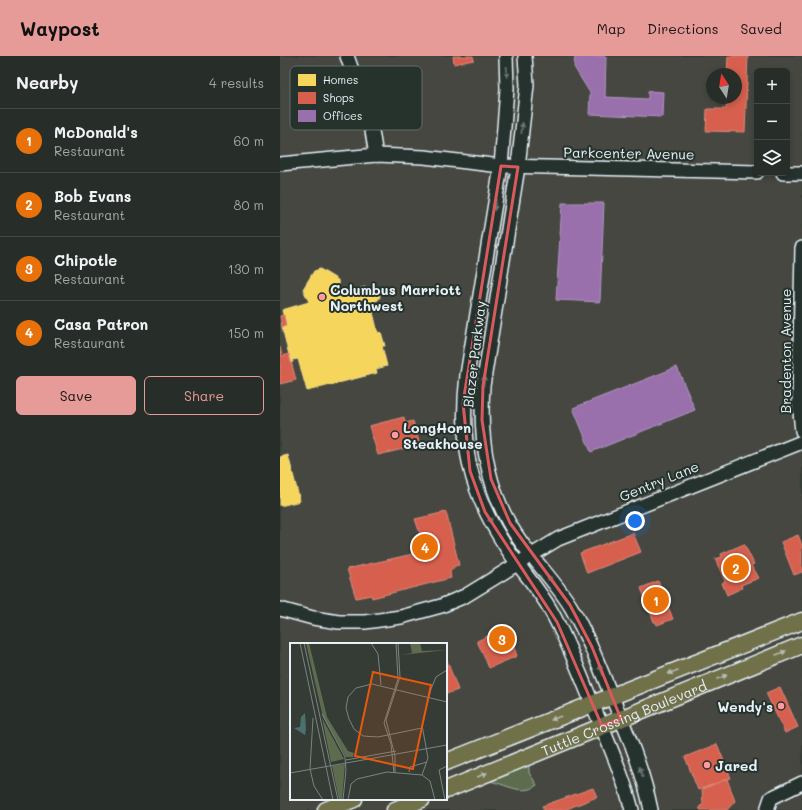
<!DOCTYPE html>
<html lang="en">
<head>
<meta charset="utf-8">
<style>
	:root { --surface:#272d28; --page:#333934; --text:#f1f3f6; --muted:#a4a8a8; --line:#434945; --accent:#e69b98 }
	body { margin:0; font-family:Mali,sans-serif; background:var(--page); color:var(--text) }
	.controls { position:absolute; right:12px; top:12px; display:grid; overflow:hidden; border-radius:6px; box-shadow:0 2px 6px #0003 }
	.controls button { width:36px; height:36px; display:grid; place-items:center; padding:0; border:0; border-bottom:1px solid var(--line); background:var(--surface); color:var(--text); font:20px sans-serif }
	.compass { position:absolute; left:426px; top:12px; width:36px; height:36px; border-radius:50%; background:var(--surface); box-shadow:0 2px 6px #0003; rotate:348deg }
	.you { position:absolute; left:355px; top:465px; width:14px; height:14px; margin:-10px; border:3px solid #fff; border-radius:50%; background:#1a73e8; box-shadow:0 0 0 6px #1a73e833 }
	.badge { display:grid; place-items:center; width:26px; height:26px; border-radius:50%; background:var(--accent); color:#fff; font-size:13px; font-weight:700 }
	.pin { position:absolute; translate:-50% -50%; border:2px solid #fff; box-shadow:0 1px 4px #0006 }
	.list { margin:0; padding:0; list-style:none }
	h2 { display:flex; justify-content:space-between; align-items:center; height:52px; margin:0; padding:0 16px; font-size:17px }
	h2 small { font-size:13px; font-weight:400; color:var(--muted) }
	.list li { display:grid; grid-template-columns:26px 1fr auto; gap:12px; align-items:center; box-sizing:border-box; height:64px; padding:0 16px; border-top:1px solid var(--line) }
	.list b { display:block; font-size:15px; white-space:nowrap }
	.list p { margin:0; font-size:13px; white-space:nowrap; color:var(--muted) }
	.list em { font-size:13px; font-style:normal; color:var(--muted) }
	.actions { display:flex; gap:8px; padding:12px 16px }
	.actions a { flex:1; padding:9px 0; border:1px solid var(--accent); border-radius:6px; text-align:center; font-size:14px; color:var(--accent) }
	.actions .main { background:var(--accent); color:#111 }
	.icon { flex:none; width:22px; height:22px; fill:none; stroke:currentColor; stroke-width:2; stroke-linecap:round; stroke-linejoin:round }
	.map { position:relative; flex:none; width:522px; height:754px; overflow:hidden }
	header { display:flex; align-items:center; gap:24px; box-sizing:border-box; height:56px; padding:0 20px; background:var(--accent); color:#111 }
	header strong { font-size:19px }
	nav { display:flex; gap:22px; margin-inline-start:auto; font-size:14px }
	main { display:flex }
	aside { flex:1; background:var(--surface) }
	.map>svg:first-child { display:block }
</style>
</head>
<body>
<header>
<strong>Waypost</strong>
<nav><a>Map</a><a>Directions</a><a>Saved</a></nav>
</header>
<main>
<aside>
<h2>Nearby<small>4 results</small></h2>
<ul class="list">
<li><span class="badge" style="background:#e8710a">1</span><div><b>McDonald's</b><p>Restaurant</p></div><em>60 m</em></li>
<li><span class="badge" style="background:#e8710a">2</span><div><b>Bob Evans</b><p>Restaurant</p></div><em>80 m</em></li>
<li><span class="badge" style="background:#e8710a">3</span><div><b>Chipotle</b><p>Restaurant</p></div><em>130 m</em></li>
<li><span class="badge" style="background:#e8710a">4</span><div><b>Casa Patron</b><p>Restaurant</p></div><em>150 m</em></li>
</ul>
<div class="actions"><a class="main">Save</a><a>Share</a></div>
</aside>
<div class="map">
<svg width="522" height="754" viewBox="0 0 522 754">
	<rect width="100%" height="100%" fill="#343c35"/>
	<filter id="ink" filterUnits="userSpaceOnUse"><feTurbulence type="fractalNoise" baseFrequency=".025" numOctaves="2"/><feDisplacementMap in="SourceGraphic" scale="8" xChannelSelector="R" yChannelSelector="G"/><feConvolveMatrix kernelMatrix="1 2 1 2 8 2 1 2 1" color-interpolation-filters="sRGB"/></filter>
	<g filter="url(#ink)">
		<path fill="#44463f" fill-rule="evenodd" d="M0,0H522V754H0ZM477,15H507V117H477ZM432,18H456V42H432ZM11,588H166V743H11Z"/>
		<path fill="#5d6c4e" stroke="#a2aea3" d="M249,708V717L257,729C242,741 225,727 208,725Z"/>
		<g fill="#f6d55c" stroke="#f2dd8b">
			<path d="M40,213L58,224L59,238L85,231L87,236L96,235L99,237L100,241L98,244L92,246L93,248H91L98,277L101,276L105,290H102L107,310L96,313L97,317L27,335L18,303L12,304L13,306L11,307L2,271L6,270L2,254L29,246L23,233L34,215Z"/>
			<path d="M8,399L20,445L0,450V401Z"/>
		</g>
		<g fill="#d6604d" stroke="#db8c80">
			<path d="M173,0H193L194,4L174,8Z"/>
			<path d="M448,0H468L465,76L426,75L427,53H446L447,42H456V18H447Z"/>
			<path d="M4,259L6,270L2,271L0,260Z"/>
			<path d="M0,291L2,300L9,298L16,324L0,328Z"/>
			<path d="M124,361L125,367L133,365L140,389L98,399L89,370Z"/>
			<path d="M166,456L179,509L175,510L170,516L171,522L92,542L91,539L76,542L67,513L137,497L135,488L143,486L135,463Z"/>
			<path d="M353,477L361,496L307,517L300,497Z"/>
			<path d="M518,479L522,489V516L514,519L501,486Z"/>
			<path d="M464,488L474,508L471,509L474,515H475L479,522L461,529L462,532L447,539L442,527L445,525L435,503L442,501L441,498Z"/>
			<path d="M378,525L393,563L377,569L376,566H374L361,532Z"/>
			<path d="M227,571L237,600L209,612L197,585Z"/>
			<path d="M166,602L178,634L166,638Z"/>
			<path d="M500,631L518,671L505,677L486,637Z"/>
			<path d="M437,688L451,722L418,734L405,701Z"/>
			<path d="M447,723L455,745L447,754H420V750L423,749L422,733Z"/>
			<path d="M313,732L317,741L284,754H264L262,750Z"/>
		</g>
		<g fill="#9970ab" stroke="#b197c2">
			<path d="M295,0H326L325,41L368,43V35L383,36L382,61L309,58L310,37L294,11Z"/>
			<path d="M282,147H324L320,246L276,244Z"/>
			<path d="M397,311L415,354L311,396L293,352Z"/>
		</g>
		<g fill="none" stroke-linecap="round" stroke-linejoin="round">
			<defs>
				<g id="minor">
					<path d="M67,0L91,69L96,99"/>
					<path d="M226,0L227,33L221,110L187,319C179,387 189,436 228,494C241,514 258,532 270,553C288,585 300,618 314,652C328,686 343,719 352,754"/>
					<path d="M245,0L247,29L238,111L203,330C199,385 208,440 241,486C257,508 277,528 291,551C307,579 319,609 331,639C347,676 363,714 371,754"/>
					<path d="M0,108L96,99L144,101L221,110L477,116"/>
					<path d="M503,117H522"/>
					<path d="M522,192L519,346L522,375"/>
					<path d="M0,553L33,562L59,566H85L121,561L161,550L185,540L278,483L522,386"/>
					<path d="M487,754L491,742L522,727"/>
				</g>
				<g id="major">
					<path d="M166,706L522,565"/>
					<path id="s1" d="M166,734L522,589"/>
					<path d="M46,754L74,743"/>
					<path d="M115,754L142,743"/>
				</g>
			</defs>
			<use href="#minor" stroke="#e8f1f8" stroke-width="16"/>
			<use href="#major" stroke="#e8f1f8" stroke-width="19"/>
			<use href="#minor" stroke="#26332d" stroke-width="13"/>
			<use href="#major" stroke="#70704a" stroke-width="16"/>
		</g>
		<defs><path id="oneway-solid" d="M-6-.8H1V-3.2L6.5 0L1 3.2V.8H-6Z"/></defs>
		<g fill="#6a7674">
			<use href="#oneway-solid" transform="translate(227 16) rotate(87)"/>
			<use href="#oneway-solid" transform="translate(242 72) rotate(-83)"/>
			<use href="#oneway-solid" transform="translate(215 149) rotate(99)"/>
			<use href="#oneway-solid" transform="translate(204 325) rotate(-82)"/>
			<use href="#oneway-solid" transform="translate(209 462) rotate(60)"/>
			<use href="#oneway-solid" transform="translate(271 524) rotate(-128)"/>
			<use href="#oneway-solid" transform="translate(321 614) rotate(-112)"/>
			<use href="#oneway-solid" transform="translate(361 716) rotate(-109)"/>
		</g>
		<g fill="#b8bdb2">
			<use href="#oneway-solid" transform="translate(501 597) rotate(-22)"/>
			<use href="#oneway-solid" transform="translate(393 616) rotate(158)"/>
			<use href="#oneway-solid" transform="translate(442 621) rotate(-22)"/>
			<use href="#oneway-solid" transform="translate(276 662) rotate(158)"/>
			<use href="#oneway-solid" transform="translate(202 719) rotate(-22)"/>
		</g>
	</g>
	<path fill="none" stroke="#da5a5c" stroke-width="3" stroke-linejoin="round" d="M221,110L238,111L203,330L202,364L211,423L230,467L290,549L312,591L341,663L322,670L277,566L205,456L190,415L183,347Z"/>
	<g fill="#ff9aa2" stroke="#26332d" stroke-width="1.5">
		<circle cx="42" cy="241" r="4"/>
		<circle cx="115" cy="379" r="4"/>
		<circle cx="501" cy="650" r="4"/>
		<circle cx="427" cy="709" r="4"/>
	</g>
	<g text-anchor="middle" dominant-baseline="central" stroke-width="4" stroke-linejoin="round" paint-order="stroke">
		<g font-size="14" fill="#e8f1f8" stroke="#26332d">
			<text transform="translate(349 97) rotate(1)">Parkcenter Avenue</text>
			<text transform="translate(505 295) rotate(-90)">Bradenton Avenue</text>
			<text transform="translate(194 298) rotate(-83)">Blazer Parkway</text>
			<text transform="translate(379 425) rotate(-22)">Gentry Lane</text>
			<text stroke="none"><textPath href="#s1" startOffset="192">Tuttle Crossing Boulevard</textPath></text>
		</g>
		<g font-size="14" font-weight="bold" fill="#e8f1f8" stroke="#26332d" text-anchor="start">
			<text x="50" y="233">Columbus Marriott<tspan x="50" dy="16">Northwest</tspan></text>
			<text x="123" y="371">LongHorn<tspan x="123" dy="16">Steakhouse</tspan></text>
			<text x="493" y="650" text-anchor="end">Wendy's</text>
			<text x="435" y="709">Jared</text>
		</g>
	</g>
	<g transform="translate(10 587)">
		<rect width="157" height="157" fill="#343c35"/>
		<path d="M16,0H19L37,74L58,108L64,110L63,114H56L33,74ZM120,0H130L132,8L157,7L111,12L122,10ZM32,75L54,116L41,119ZM55,121L52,157H49L42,123Z" fill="#5d6c4e"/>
		<path d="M15,70L16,86L15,92L4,85L10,84L11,74Z" fill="#4b706e"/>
		<path fill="none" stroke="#7c8483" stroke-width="1" d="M10,0L43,157M14,0L48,157M81,0L88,11L91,42M32,71L55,114L56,127L53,157M23,75L20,126L24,143L33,157M132,85L88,94L73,93L64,86L59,76L56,65L58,54L66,45L82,41L157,59M56,117L106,108M119,129L120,124L137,119M0,130L157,102M104,130L101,101L94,80L108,36L106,0M105,130V113L96,77L110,34L108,0M132,132L138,115L132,82L141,46L146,34L157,27M58,157L61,141L67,136L97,129L132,132L140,138L145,157M155,157L149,127L157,123"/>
		<path fill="#e8590c" fill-opacity="0.15" stroke="#e8590c" stroke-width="2" d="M83,29L141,42L123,126L65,113Z"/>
		<rect width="157" height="157" fill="none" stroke="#e8f1f8" stroke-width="2"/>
	</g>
	<rect x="10" y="10" width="132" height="64" rx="6" fill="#26332d" stroke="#606c6a" stroke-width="1"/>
	<rect x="18" y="18" width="18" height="12" fill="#f6d55c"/>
	<rect x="18" y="36" width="18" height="12" fill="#d6604d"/>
	<rect x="18" y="54" width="18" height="12" fill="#9970ab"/>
	<g font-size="11" fill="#e8f1f8">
		<text x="43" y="28">Homes</text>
		<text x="43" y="46">Shops</text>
		<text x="43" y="64">Offices</text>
	</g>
</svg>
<div class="controls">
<button>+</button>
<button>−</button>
<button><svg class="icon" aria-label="layers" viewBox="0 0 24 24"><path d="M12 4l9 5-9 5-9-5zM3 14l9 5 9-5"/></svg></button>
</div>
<svg class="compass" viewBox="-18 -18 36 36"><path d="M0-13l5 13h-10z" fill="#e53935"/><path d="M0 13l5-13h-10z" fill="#a4a8a8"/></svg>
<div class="you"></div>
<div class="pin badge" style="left:376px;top:544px;background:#e8710a">1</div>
<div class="pin badge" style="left:456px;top:512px;background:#e8710a">2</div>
<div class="pin badge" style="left:222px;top:583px;background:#e8710a">3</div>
<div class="pin badge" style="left:145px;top:491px;background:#e8710a">4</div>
</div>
</main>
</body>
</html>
